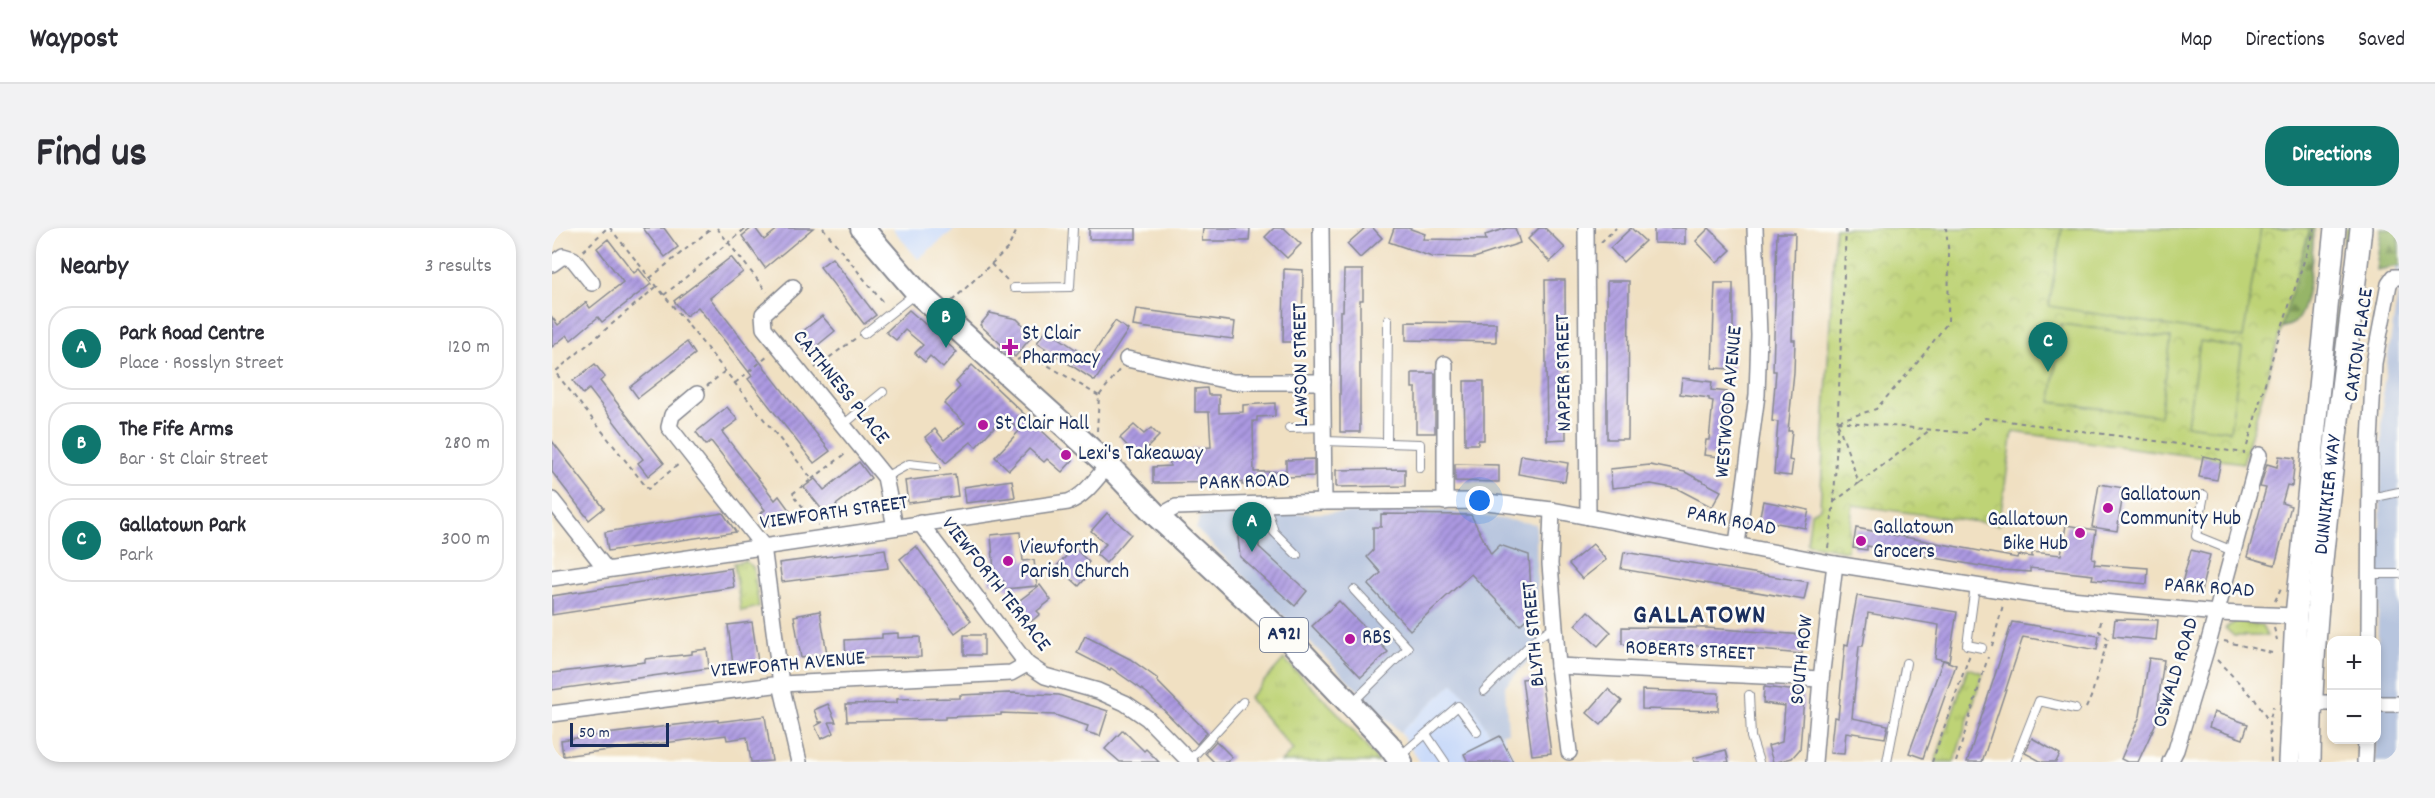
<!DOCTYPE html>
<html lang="en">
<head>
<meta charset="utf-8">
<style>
	:root { --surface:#fff; --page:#f2f2f3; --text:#2b2b33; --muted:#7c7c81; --line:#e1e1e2; --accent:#0f766e }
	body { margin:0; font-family:Dekko,sans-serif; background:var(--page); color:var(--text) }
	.controls { position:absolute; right:18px; bottom:18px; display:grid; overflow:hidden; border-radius:12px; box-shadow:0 3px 9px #0003 }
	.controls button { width:54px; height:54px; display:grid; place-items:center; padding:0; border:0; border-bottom:2px solid var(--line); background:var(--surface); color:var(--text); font:30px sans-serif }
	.scale { position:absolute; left:18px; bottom:15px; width:99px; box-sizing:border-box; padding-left:6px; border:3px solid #1b2f5e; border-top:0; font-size:16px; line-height:21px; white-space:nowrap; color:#1b2f5e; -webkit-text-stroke:4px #fdfcf7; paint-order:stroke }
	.you { position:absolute; left:928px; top:273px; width:21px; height:21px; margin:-15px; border:4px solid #fff; border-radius:50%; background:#1a73e8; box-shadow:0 0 0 9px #1a73e833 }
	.badge { display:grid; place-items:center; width:39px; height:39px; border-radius:50%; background:var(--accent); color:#fff; font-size:20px; font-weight:700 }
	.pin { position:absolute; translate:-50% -50px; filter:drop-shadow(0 2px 3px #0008) }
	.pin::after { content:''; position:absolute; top:32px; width:21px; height:18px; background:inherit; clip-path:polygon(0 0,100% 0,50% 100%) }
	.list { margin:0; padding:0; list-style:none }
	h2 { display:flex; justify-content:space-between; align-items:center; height:78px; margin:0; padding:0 24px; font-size:26px }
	h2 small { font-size:20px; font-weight:400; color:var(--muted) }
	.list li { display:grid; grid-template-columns:39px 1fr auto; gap:18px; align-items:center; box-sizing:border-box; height:84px; margin:0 12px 12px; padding:0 12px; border:2px solid var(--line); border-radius:24px }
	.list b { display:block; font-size:22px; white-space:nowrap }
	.list p { margin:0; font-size:20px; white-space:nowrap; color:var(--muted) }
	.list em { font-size:20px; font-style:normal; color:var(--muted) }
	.map { position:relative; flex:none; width:1847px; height:534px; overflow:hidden; border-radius:24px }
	header { display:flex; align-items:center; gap:36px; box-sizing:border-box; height:84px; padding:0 30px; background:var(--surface); border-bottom:2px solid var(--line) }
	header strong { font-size:28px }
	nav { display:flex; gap:33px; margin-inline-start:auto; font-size:21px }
	.intro { display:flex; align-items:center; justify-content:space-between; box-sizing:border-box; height:144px; padding:0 36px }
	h1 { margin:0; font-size:42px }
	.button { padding:15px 27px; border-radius:24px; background:var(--accent); color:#fff; font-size:21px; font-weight:700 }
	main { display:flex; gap:36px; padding:0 36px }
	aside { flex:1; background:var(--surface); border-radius:24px; box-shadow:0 3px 9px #0003 }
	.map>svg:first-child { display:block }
</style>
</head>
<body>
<header>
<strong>Waypost</strong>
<nav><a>Map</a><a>Directions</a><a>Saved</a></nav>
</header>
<div class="intro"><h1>Find us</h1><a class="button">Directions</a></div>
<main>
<aside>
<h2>Nearby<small>3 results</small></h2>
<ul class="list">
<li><span class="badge">A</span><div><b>Park Road Centre</b><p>Place · Rosslyn Street</p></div><em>120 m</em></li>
<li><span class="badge">B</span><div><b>The Fife Arms</b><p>Bar · St Clair Street</p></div><em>280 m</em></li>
<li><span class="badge">C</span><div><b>Gallatown Park</b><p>Park</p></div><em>300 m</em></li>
</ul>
</aside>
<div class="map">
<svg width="1847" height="534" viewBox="0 0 1847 534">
	<defs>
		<pattern id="grass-tufts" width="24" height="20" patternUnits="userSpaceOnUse" patternTransform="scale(1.5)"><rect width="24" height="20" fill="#bed376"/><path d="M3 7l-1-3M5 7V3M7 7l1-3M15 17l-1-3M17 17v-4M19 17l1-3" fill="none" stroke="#a3b568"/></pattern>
		<pattern id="forest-firs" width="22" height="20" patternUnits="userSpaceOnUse" patternTransform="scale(1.5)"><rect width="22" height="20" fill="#96b567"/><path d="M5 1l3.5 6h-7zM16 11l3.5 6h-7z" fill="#7a9458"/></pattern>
		<pattern id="park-crowns" width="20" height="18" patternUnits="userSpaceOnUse" patternTransform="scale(1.5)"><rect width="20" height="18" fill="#bed376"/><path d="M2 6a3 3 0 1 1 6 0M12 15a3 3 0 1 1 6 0" fill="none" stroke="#a3b568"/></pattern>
		<pattern id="building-hatch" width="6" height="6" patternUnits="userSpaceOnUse" patternTransform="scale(1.5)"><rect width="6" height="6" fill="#ac99e1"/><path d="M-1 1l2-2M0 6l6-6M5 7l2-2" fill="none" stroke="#8b7dba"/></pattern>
	</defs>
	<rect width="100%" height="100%" fill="#fdfcf7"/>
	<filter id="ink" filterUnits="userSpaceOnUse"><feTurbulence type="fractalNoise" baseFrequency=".0167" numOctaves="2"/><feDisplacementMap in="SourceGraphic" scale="12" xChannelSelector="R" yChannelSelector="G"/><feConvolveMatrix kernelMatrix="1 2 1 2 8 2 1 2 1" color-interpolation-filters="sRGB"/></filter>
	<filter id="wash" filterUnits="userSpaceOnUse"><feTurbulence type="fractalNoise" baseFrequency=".008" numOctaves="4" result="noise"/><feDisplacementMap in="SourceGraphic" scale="24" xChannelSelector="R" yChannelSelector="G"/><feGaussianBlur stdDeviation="1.35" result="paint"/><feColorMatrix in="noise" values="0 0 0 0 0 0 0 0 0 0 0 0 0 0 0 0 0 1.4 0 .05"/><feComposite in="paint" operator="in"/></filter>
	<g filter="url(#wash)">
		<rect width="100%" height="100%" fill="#f0e0c2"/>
		<g fill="#cbdbf9">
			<path d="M340,0H404L366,31Z"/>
			<path d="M901,455L918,473L939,507L950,505L963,534H868L848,504Z"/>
		</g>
		<g fill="#b7c5de">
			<path d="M1847,4V534H1823L1831,161L1845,70L1844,28Z"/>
			<path d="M886,282L984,296L985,381L990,418L953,458L956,504L939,507L918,473L901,455L848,504L644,301L648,288Z"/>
		</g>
		<g fill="url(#grass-tufts)" stroke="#6c816a" stroke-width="1.5">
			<path d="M1794,0H1803L1757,359H1754Z"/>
			<path d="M193,333L201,339L207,379L189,383L182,335Z"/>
			<path d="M1685,393L1709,397L1715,408H1682L1673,400Z"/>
			<path d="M732,431L787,486L827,534H729L741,522L697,470Z"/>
			<path d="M1416,440L1431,445L1402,534H1383Z"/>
		</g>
		<g fill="url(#forest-firs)" stroke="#587262" stroke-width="1.5">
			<path d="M1721,0H1762C1761,18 1758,88 1740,96C1730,101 1715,102 1703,104Z"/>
			<path d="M1829,0H1847V38L1824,42Z"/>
		</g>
		<path fill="url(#park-crowns)" stroke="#6c816a" stroke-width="1.5" d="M1283,0H1758L1691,235L1461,204L1447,297L1301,277L1295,323L1255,316L1259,285L1268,280Z"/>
		<g fill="#bed376" stroke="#6c816a" stroke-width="1.5">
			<path d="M1510,0H1709L1691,110L1497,78Z"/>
			<path d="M1509,96L1619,110L1608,188L1499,174Z"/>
			<path d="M1648,113L1690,120L1678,203L1635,197Z"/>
		</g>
		<g id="blocks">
			<g fill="url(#building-hatch)">
				<path d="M91,0H112L126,19L113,29Z"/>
				<path d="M200,0H203L212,12L227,0H261L213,40L190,8Z"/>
				<rect x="537" y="0" width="47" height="11"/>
				<path d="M651,0H698L697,13H650Z"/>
				<path d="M722,0H732L749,16L735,30L713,9Z"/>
				<path d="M813,0H821L830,10L808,30L795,16Z"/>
				<path d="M842,0H856L873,6L871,11L934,12L933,7L955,0H963L968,15L922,30L880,29L837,14Z"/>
				<path d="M987,0H993L1013,20L998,34L976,11Z"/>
				<path d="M1079,0L1093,13L1071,34L1058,20Z"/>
				<path d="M1102,0H1133V16L1102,15Z"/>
				<path d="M1157,0L1179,22L1165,35L1144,13Z"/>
				<path d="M1225,5H1243L1240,112H1243L1242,144L1236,203H1240L1237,232L1241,233L1239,248L1222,246L1226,194L1220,193L1224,143H1221Z"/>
				<path d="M56,11L82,45L87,41L99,56L50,94L46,89L19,112L15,107L0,119V89L6,97L34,74L38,80L71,54L45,20Z"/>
				<path d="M179,29L191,44L158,70L278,223L262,235L196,151L200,148L146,79L134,88L122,73Z"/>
				<path d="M280,30L324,87L312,96L268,39Z"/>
				<path d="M732,41L751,42L750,114H731Z"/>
				<path d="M792,42H811V72H808V204H788V83H791Z"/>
				<path d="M993,52H1013L1014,211L995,212Z"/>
				<path d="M1055,53H1077L1076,211H1055Z"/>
				<path d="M1163,55H1181V141L1160,140Z"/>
				<path d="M584,81L683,94L681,111L581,98Z"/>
				<path d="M357,82L405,124L391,140L378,128L373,134L363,125L371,117L353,102L344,112L334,104Z"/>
				<path d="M438,85L465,91L481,107L463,129L428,97Z"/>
				<path d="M270,88L283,103L255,126L242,110Z"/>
				<path d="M563,93L576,102L543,153L485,115L494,101L538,131Z"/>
				<path d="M854,94L944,95V114L854,112Z"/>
				<path d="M135,114L143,126L86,170L78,159Z"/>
				<path d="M43,136L53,149L48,153L112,235L96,248L86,235L91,231L37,161L31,166L21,153Z"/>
				<path d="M420,137L521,232L510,244L495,231L492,234L477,221L457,242L443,229L468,202L452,188L424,219L419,214L394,235L373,209L383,201L392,212L413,195L392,176L408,159L404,154Z"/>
				<path d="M860,145H883V205H864V160H860Z"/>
				<path d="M1130,150L1160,154L1159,162L1175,164L1173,183H1175L1169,229L1152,227L1154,212H1157L1161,173L1157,172V170L1128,166Z"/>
				<path d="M912,153H932V212H926V216H913Z"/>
				<path d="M655,160L656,167H667V185L691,184V177L723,175V188L705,189V193H701L702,244L734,243V256L690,257V254L601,255V239L618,238L617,224L640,223L639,221L659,219L657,184H643V161Z"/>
				<path d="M175,179L186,192L170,204L223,272L227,268L238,283L218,299L208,286L213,282L159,213L154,217L144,204Z"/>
				<path d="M582,197L592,206L599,200L607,208L586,229L568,210Z"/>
				<path d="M0,213L52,280L37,292L0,244Z"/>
				<path d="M969,227L1016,235L1013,254L966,246Z"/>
				<path d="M1651,228L1669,232L1665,252L1647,249Z"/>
				<path d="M1727,228L1743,230L1740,258L1735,257L1730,275L1739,278L1723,337L1695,329L1714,260L1708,259L1715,236L1725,239Z"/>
				<path d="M762,231V248L734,249V232Z"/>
				<path d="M307,234L319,250L284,277L286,280L275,288L252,259L263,251L272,262Z"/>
				<path d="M903,236L947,237V254L903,253Z"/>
				<path d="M1098,237L1133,244L1169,263L1160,279L1126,261L1099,256L1060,260L1058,241Z"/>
				<path d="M853,241V258L784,259V242Z"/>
				<path d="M403,246L406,268L356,275L353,253Z"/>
				<path d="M460,252L463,269L414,275L412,259Z"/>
				<path d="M1547,256L1572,260L1565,303L1540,299Z"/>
				<path d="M1211,273L1257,282L1253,300L1207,292Z"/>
				<path d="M171,285L184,304L56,323L53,304Z"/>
				<path d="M555,285L579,306L554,335L544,326L554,316L539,303Z"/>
				<path d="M829,286L919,287L939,326L948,317L977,327L980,385L968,397L919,346L858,402L816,357L829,345L815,329L821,323V299H829Z"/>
				<path d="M705,297L707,319L755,363L743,378L688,329L685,299Z"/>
				<path d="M1514,297L1544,302L1540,330L1543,331L1542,336L1596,340L1595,356L1540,351L1541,347L1478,340V344L1451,342L1315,318V322L1301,320L1304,300L1465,330L1466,327L1480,329V324L1509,327Z"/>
				<path d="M468,304L471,333L482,332L485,358L453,361L452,353L437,355L436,343L442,342L439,307Z"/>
				<path d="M1041,316L1054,332L1030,351L1017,336Z"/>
				<path d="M364,318L419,393L403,405L348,331Z"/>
				<path d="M522,320L537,334L528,344L534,350L527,358L505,338Z"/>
				<path d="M333,321L336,340L230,354L227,335Z"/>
				<path d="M1639,322L1658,327L1648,367L1628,362Z"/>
				<path d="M1072,324L1256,354L1252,372L1069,341Z"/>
				<path d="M179,340L182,359L0,387V368Z"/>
				<path d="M488,357L499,372L485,383L488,386L475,397L460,378Z"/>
				<path d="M1305,368L1405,384L1397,433L1383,430L1387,397L1316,385L1311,418H1307L1300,490L1336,497L1333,510L1294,504L1292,526L1278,525L1282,489L1286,490L1293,416L1296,417Z"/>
				<path d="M787,373L836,424L809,449L760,398Z"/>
				<path d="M268,383L275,426L249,430L242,388Z"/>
				<path d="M1036,383L1059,404L1046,418L1023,397Z"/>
				<path d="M1563,391L1606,392L1604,412L1561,408Z"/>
				<path d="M200,394L206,434L181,437L176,397Z"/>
				<path d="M1460,394L1547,408L1545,422L1471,409L1430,534H1415Z"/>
				<path d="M1070,399L1155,400L1252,407L1250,426L1163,418L1070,416Z"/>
				<path d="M346,405V410L368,409L369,429L294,430L293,412L330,410V406Z"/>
				<rect x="412" y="407" width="20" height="20"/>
				<path d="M533,408L578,431L606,451L605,453L655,504L645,516L595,465L559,440L558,442L525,425Z"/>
				<path d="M155,421L157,440L0,462V445L93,434V431L140,426V423Z"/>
				<path d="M1597,430L1612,432L1603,497L1586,534H1575L1569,531L1588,488Z"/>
				<path d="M1391,432L1404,437L1371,530L1357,525Z"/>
				<path d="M989,449L999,525L980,527L970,451Z"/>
				<path d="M1212,459L1245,463L1252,469L1248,521L1240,530L1225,534H1221L1216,518L1230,514L1233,478L1211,475Z"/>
				<path d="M1056,461L1070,473L1049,497L1035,485Z"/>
				<path d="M1090,462L1167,465L1166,483L1090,481Z"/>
				<path d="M459,465L507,467L556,483L548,508L534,504L536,498L503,487L449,485V487L393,489V491L295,493L294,476L345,475V471L408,470V467Z"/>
				<path d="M276,476L284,494H277L282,505L269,511L263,498L271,494H267L262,482Z"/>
				<path d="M1662,484L1696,496L1691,511L1657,499Z"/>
				<path d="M213,488L220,533L199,534L195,509L175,512L174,507L11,528L9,512L124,497L166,492V494Z"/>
				<path d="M571,502L592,523L594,521L607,534H568L553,521Z"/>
				<path d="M948,508L961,534H916L912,526Z"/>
				<path d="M1480,510L1508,526L1504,534H1490L1473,525Z"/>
				<path d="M664,513L680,529L675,534H662L653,525Z"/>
				<path d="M1174,522L1177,534H1142L1141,530Z"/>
			</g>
		</g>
	</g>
	<g filter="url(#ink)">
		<use href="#blocks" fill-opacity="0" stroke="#868890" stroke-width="1.5"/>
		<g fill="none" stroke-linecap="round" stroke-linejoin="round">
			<defs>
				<g id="lane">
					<path d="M462,60L518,59L521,0"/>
					<path d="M312,106L364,65"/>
					<path d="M291,197L331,164"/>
					<path d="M737,200L772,199"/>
					<path d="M772,213L835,215L836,92"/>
					<path d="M835,215L868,216V240"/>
					<path d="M333,249L357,236L384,239"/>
					<path d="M1652,267L1644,308L1681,323"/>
					<path d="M1819,270L1847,264"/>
					<path d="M713,275L722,304L745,327"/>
					<path d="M1818,346H1847"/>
					<path d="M1423,358L1415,417L1430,420"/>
					<path d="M932,463L985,410L1003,398"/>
					<path d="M1197,467L1199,509L1207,534"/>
					<path d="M799,476L856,420L802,362"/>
					<path d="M874,506L893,534"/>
					<path d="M847,529L906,478L925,504"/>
					<path d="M637,533L691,474"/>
					<path d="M1335,534L1354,435"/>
					<path d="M1463,534L1487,473L1523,481"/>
				</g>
				<g id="street">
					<path d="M769,0L772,274"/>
					<path d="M1034,0L1036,289"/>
					<path d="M0,36L11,28L21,31L40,55"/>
					<path d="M241,59L211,86L212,100L333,249L343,299"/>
					<path d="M575,131L681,154H771"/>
					<path d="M145,166L120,187L117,199L211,318"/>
					<path d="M0,272L54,341"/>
					<path d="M893,274V136"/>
					<path d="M1000,282L998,336L1006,438L1017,524"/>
					<path d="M606,289L624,279L772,274L927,273L1000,282L1283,336L1487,368L1665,385L1744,388"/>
					<path d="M368,295L475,436L493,448L546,463L573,475L595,490L638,534"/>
					<path d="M1185,316L1205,167L1207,107L1203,0"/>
					<path d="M211,318L229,456L247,534"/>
					<path d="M0,350L516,274C533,268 544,251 556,237"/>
					<path d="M1817,412L1818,214L1822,135L1837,56L1842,49H1847"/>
					<path d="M1006,438L1269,451"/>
					<path d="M1759,475H1780"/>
					<path d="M1824,476H1847"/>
					<path d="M0,486L229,456L459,445L475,436"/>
					<path d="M1262,534L1269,451L1283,336"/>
					<path d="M1618,534L1624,522L1658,409L1707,227"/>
					<path d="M1813,534L1814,512"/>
				</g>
				<g id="secondary">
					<path d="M1737,534L1744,388L1783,0"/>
					<path id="s1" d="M1758,534C1760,355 1790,177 1809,0"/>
				</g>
				<path id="primary" d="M310,0L365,64L556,237L606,289L730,404L836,516L849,534"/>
			</defs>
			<use href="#lane" stroke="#868890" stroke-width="10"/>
			<use href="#street" stroke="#868890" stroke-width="18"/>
			<use href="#secondary" stroke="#868890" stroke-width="24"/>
			<use href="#primary" stroke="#868890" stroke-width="26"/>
			<g stroke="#868890" stroke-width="2" stroke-dasharray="4.5 4.5" stroke-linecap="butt">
				<path d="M58,0L260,251L240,266L266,297"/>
				<path d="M165,0L215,64"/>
				<path d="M271,0L333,77"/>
				<path d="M1049,14L1064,0"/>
				<path d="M31,23L55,0"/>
				<path d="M439,36L456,53"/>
				<path d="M98,50L160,0"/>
				<path d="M104,59L3,144L96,261L127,236"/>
				<path d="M112,67L194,0"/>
				<path d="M400,73L456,20L466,0"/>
				<path d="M465,132L477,126L547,168"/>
				<path d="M263,140L304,110"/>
				<path d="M183,155L216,128"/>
				<path d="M155,158L173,143"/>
				<path d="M1285,193L1415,205L1433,190L1693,225"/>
				<path d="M545,203L547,168L568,141"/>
				<path d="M1695,218L1724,117L1763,0"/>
				<path d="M260,251L296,224"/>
				<path d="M1307,255L1378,202"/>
				<path d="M1588,261L1642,270"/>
				<path d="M1282,274L1307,255L1285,193L1324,181L1365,135L1396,94L1397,28L1394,0"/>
				<path d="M1276,320L1282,274L1294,0"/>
				<path d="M1723,373L1729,360"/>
				<path d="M1722,400L1725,412"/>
				<path d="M1672,413L1720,425"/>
				<path d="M1440,418L1451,377"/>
				<path d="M1665,432L1702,470L1717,494"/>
				<path d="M1534,480L1539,469L1556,411L1547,403L1550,389"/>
				<path d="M1380,534L1418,426"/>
				<path d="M1404,534L1436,429"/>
				<path d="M1719,534L1717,495L1721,479"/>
			</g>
			<use href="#lane" stroke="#fff" stroke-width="8"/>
			<use href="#street" stroke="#fff" stroke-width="15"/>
			<use href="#secondary" stroke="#fff" stroke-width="21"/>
			<use href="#primary" stroke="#fff" stroke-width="22"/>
		</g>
	</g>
	<g fill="#b5179e" stroke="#fdfcf7" stroke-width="2">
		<path d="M455 110h6v6h6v6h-6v6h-6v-6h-6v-6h6z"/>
		<circle cx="431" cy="197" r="6"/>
		<circle cx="514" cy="227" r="6"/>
		<circle cx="1556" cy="280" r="6"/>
		<circle cx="1528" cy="305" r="6"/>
		<circle cx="1309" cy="313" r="6"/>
		<circle cx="456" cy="333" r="6"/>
		<circle cx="798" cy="411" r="6"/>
	</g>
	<g text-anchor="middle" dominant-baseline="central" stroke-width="5" stroke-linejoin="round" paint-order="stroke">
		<rect fill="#fdfcf7" stroke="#5f6c8c" stroke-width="1.5" x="708" y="390" width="48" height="34" rx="4.5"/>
		<g font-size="20" font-weight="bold" fill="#1b2f5e">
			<text x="732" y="407">A921</text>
		</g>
		<g font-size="21" fill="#1b2f5e" stroke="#fdfcf7" text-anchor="start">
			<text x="470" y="107">St Clair<tspan x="470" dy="24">Pharmacy</tspan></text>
			<text x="443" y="197">St Clair Hall</text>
			<text x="526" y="227">Lexi's Takeaway</text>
			<text x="1568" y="268">Gallatown<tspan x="1568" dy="24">Community Hub</tspan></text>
			<text x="1516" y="293" text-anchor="end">Gallatown<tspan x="1516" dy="24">Bike Hub</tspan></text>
			<text x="1321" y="301">Gallatown<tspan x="1321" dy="24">Grocers</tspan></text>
			<text x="468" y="321">Viewforth<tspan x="468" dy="24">Parish Church</tspan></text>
			<text x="810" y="411">RBS</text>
		</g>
		<g font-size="21" fill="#1b2f5e" stroke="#fdfcf7">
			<text transform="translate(1808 117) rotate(-82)">CAXTON PLACE</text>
			<text transform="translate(750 137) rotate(-91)">LAWSON STREET</text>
			<text transform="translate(1013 145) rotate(-91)">NAPIER STREET</text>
			<text transform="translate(288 160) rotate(51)">CAITHNESS PLACE</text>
			<text transform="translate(1178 174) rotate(-85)">WESTWOOD AVENUE</text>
			<text transform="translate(692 255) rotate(-2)">PARK ROAD</text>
			<text stroke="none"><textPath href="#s1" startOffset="268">DUNNIKIER WAY</textPath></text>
			<text transform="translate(282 286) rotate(-8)">VIEWFORTH STREET</text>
			<text transform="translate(1179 294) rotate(11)">PARK ROAD</text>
			<text transform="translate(443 357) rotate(52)">VIEWFORTH TERRACE</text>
			<text transform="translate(1657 361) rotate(4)">PARK ROAD</text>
			<text transform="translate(983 406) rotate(-95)">BLYTH STREET</text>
			<text transform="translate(1138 424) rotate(3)">ROBERTS STREET</text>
			<text transform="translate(1251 432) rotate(-84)">SOUTH ROW</text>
			<text transform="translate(236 438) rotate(-5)">VIEWFORTH AVENUE</text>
			<text transform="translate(1625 445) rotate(-73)">OSWALD ROAD</text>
		</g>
		<g font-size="27" font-weight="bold" letter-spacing="1.5" fill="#1b2f5e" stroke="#fdfcf7">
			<text x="1148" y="388">GALLATOWN</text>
		</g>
	</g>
</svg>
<div class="controls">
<button>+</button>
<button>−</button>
</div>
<div class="scale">50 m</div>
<div class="you"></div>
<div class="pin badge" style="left:700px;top:324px">A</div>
<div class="pin badge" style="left:394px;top:120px">B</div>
<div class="pin badge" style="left:1496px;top:144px">C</div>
</div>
</main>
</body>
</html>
